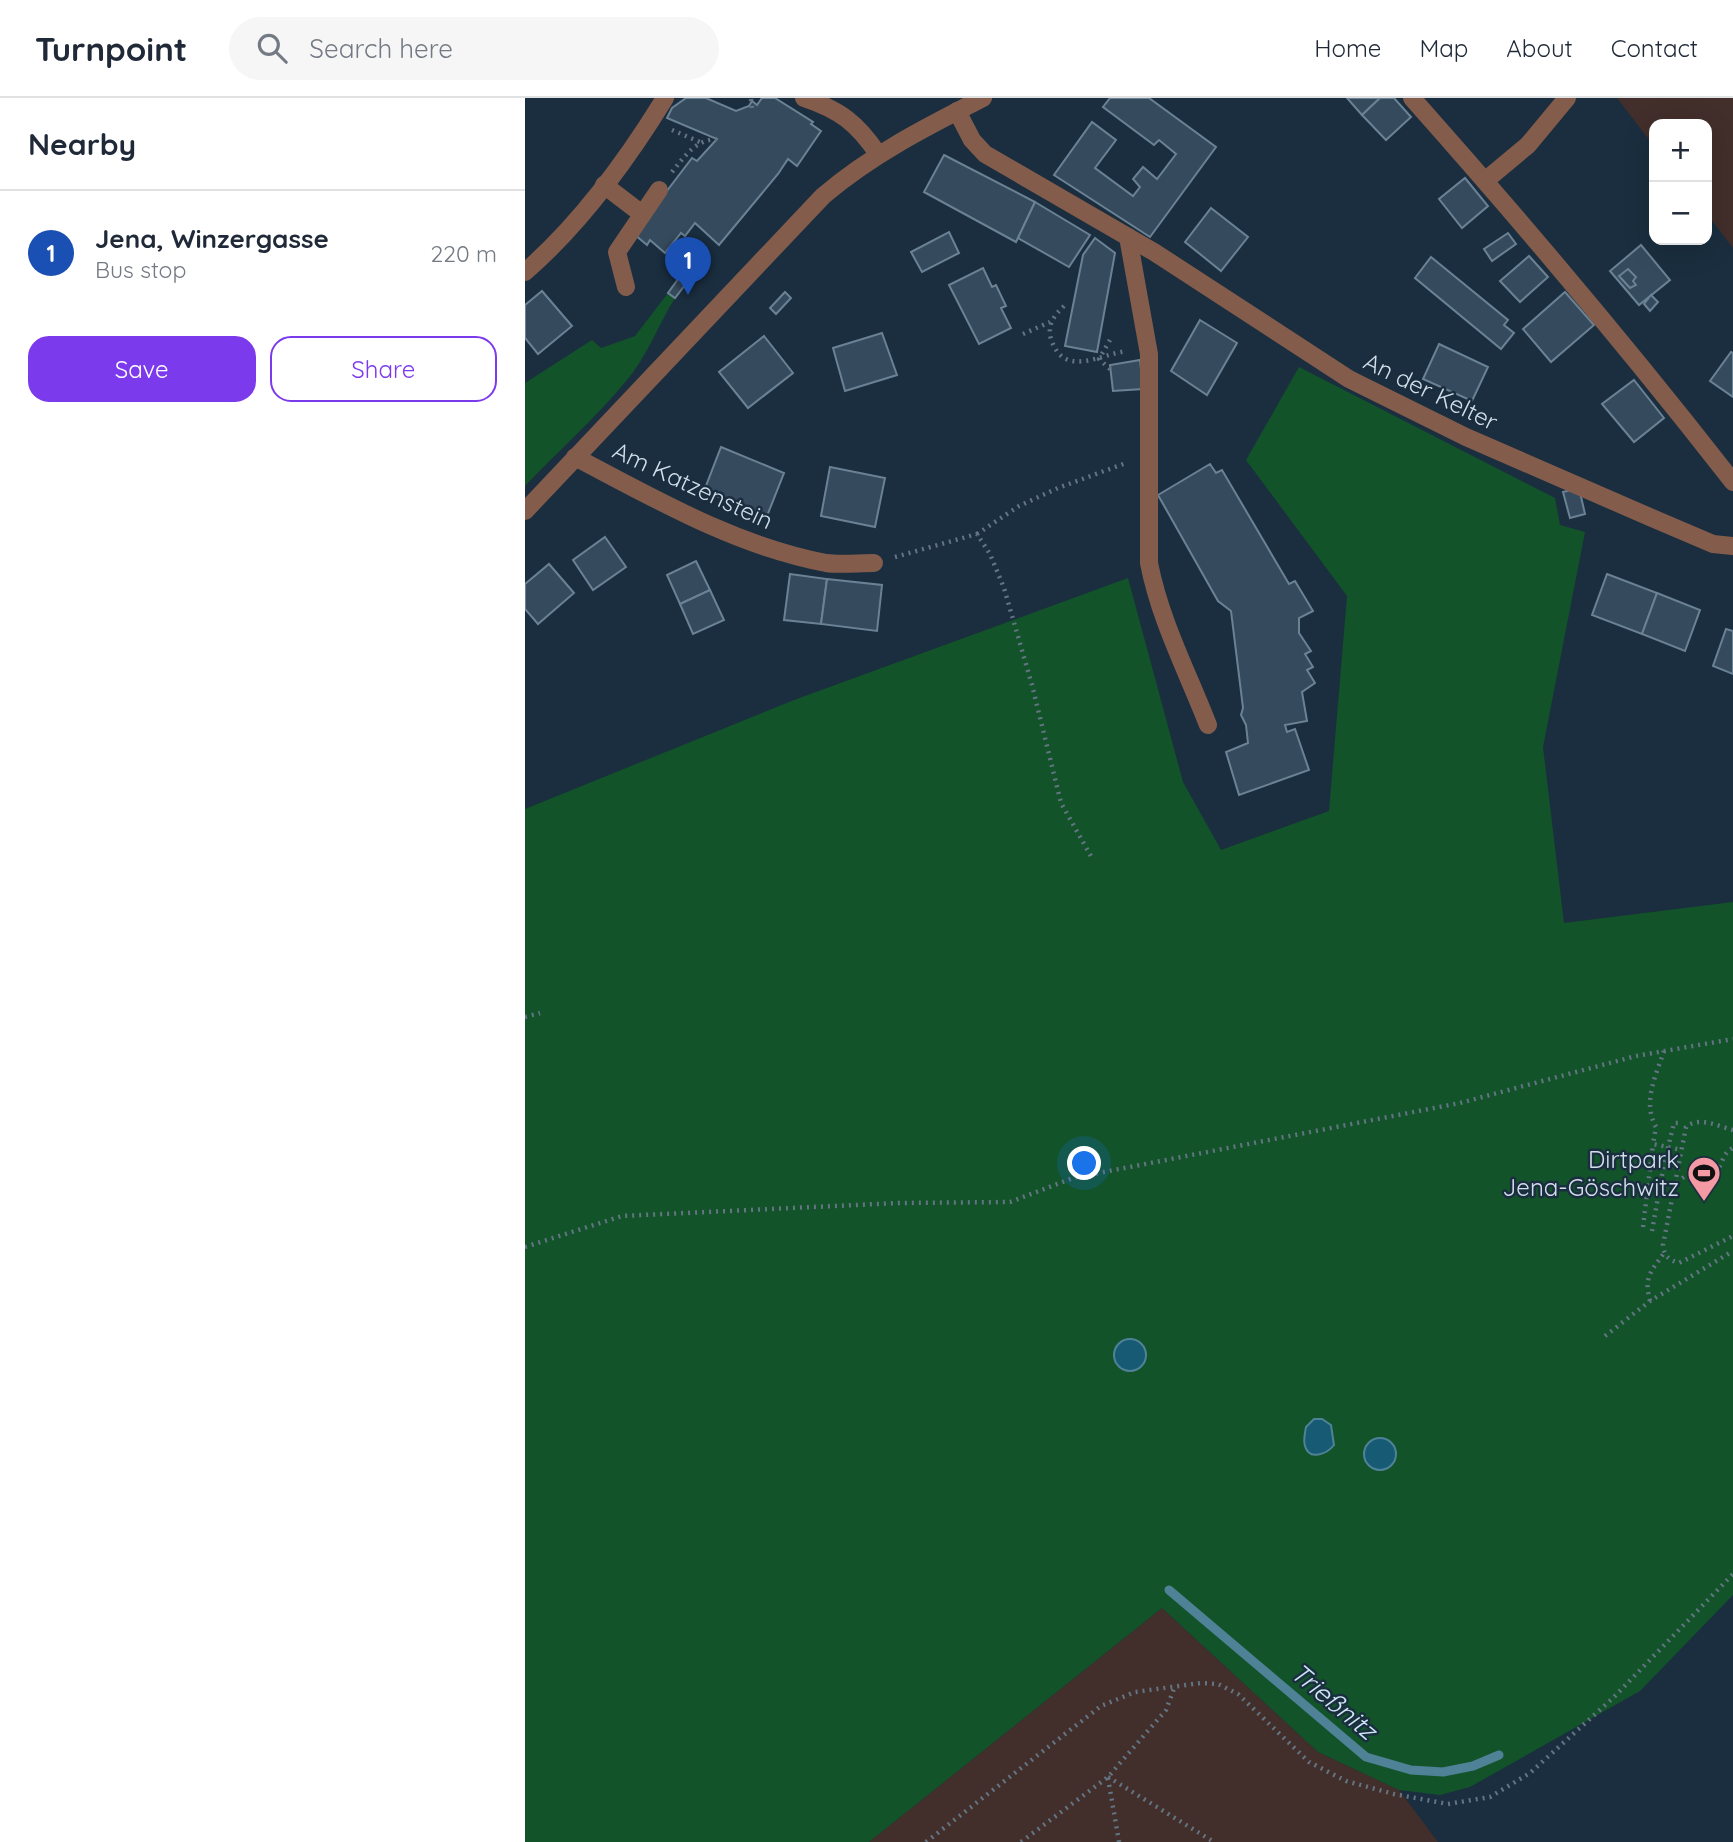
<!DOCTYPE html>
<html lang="en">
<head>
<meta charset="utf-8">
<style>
	:root { --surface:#fff; --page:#f6f6f7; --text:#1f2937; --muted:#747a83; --line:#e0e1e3; --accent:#7c3aed }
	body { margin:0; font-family:Quicksand,sans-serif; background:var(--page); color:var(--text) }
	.controls { position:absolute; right:21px; top:21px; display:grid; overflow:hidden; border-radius:14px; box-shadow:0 7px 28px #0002 }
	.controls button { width:63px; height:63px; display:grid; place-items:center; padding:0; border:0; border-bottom:2px solid var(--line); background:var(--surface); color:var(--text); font:35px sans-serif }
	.you { position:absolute; left:560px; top:1066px; width:24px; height:24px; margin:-18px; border:5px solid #fff; border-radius:50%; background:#1a73e8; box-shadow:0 0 0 10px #1a73e833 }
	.badge { display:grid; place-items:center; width:46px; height:46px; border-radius:50%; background:var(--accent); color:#fff; font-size:23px; font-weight:700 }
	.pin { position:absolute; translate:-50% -58px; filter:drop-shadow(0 2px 4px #0008) }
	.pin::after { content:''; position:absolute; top:37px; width:24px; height:21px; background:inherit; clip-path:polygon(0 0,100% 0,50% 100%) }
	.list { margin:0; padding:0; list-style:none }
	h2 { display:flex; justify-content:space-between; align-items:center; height:91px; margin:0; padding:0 28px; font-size:30px }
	h2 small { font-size:23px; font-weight:400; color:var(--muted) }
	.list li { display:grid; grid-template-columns:46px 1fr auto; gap:21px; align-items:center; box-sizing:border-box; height:126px; padding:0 28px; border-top:2px solid var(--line) }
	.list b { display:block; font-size:26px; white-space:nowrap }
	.list p { margin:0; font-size:23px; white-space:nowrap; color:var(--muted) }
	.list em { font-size:23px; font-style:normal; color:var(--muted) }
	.actions { display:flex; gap:14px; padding:21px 28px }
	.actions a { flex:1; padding:16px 0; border:2px solid var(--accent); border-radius:21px; text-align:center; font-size:24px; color:var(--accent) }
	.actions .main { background:var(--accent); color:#fff }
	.icon { flex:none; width:38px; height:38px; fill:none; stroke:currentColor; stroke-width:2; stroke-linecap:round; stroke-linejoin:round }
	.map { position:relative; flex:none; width:1208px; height:1744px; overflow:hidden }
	header { display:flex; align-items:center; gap:42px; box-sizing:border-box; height:98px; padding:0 35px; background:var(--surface); border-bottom:2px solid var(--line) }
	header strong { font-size:33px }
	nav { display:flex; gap:38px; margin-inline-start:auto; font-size:24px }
	.search { width:490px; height:63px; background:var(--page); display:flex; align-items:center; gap:18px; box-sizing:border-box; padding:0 24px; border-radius:38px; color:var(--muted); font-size:26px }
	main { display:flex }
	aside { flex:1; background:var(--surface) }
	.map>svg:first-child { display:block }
</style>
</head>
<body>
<header>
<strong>Turnpoint</strong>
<div class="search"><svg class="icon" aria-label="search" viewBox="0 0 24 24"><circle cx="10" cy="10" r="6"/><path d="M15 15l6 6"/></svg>Search here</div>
<nav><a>Home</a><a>Map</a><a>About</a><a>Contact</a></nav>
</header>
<main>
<aside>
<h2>Nearby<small></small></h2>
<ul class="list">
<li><span class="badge" style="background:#1a4fb4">1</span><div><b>Jena, Winzergasse</b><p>Bus stop</p></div><em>220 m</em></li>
</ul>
<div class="actions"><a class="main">Save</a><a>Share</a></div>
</aside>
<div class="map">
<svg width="1208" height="1744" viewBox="0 0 1208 1744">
	<rect width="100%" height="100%" fill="#1a2e3f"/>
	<g fill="#422e2a">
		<path d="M1092,0H1208V150L1182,116V26H1129V48Z"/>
		<path d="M637,1510L793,1654L874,1692L913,1744H344Z"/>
	</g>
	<g fill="#12532a">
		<path d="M143,195L150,200C133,227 122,259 101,283C71,320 33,353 0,388V285L67,242L76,250L110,238Z"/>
		<path d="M774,269L1030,400L1035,427L1060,434L1018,649L1039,825L1208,804V1497L1115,1593L945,1689L915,1697L874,1692L793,1654L637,1510L344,1744H0V711L269,602L603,480L658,684L696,752L804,713L822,498L721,362Z"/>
	</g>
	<g fill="#175a74" stroke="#4f8297" stroke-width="2">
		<circle cx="605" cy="1257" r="16"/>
		<path d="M789,1321H797L806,1327L809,1347C802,1356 784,1363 780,1348C778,1342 780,1335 781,1329Z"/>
		<circle cx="855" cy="1356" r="16"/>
	</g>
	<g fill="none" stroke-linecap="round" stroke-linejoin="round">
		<path stroke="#4f8297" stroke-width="9" d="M644,1492L841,1659L886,1672L918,1674L948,1668L974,1657"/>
	</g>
	<g fill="#354b5d" stroke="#6b8295" stroke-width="2">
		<path d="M161,0H181L211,13L224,8L227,3L232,7L237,0H250L288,24L286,26L296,33L272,68L263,61L253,76L194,147L170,125L160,138L156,135L140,155L125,142L122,147L109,136L167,60L172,63L192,41L142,20L147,10Z"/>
		<path d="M585,0H624L691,49L625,139L529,77L567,24L591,42L570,70L608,98L615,89L608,81L618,69L632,81L651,56L634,42L629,47L578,9Z"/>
		<path d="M822,0H855L837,17Z"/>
		<path d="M855,0H869L886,19L861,42L837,17Z"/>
		<path d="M419,57L510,104L491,144L399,94Z"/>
		<path d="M940,80L963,108L937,130L914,101Z"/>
		<path d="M510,104L565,137L544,169L493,140Z"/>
		<path d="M686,110L723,139L696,173L660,144Z"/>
		<path d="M424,134L434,155L397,174L386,154Z"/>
		<path d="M983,135L991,146L967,163L959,151Z"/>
		<path d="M570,140L590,155L572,254L540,248L558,157Z"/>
		<path d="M1116,147L1145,182L1114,207L1085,173Z"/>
		<path d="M1004,158L1023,179L995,204L975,183Z"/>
		<path d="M906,159L983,222L979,227L989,235L976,251L890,180Z"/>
		<path d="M458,170L467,189L471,187L481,208L476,210L486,230L454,246L424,187Z"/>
		<path d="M1103,171L1111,179L1108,183L1111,187L1105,190L1094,178Z"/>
		<path d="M156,177L163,183L150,200L143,195Z"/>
		<path d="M17,193L47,228L13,256L0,240V207Z"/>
		<path d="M260,194L266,200L251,216L245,210Z"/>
		<path d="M1040,194L1069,227L1026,264L998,231Z"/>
		<path d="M1126,197L1133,204L1125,213L1119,206Z"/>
		<path d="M675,222L712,245L682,297L646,273Z"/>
		<path d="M357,235L372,277L320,293L308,250Z"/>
		<path d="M239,238L268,275L223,310L194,274Z"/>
		<path d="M914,246L963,269L947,303L898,281Z"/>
		<path d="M1206,254L1208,255V299L1185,283Z"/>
		<path d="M615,262L618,291L588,293L585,267Z"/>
		<path d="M1109,282L1139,320L1109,344L1077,306Z"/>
		<path d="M196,349L259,375L242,418L179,393Z"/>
		<path d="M685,366L691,375L697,372L764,486L770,483L788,513L774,520V535L786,553L780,556L788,569L782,572L790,585L777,594L782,623L760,627L762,634L770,631L784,672L714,697L701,654L723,645L721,627L716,617L718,610L706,513L693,503L633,397Z"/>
		<path d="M305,369L360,380L350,429L296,418Z"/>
		<path d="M1054,390L1060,416L1045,420L1038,394Z"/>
		<path d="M80,439L101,469L68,492L48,462Z"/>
		<path d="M171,463L185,492L155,506L142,477Z"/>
		<path d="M24,466L49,495L13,526L0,511V486Z"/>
		<path d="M265,476L302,481L296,526L259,522Z"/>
		<path d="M1082,476L1132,495L1117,536L1067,517Z"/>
		<path d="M302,481L357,487L352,533L296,526Z"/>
		<path d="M185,492L199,522L168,536L155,506Z"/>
		<path d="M1132,495L1175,512L1160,553L1117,536Z"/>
		<path d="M1201,531L1208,533V576L1188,568Z"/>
	</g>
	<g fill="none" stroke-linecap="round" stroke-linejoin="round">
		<g stroke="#637483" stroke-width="4.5" stroke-dasharray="2 5" stroke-linecap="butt">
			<path d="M226,1L227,10"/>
			<path d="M147,32L175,44"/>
			<path d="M147,74C160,58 170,42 192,41"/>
			<path d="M539,208C529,218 522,226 526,241C539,281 575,256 602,253"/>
			<path d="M498,236L525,224"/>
			<path d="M585,242L574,261L586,272"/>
			<path d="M452,436L494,408L533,390L601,365"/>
			<path d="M370,459L452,436L465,456L479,490L507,587L536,705L567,760"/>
			<path d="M0,919L15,915"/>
			<path d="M1139,953C1131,977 1117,1005 1131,1029L1128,1046L1157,1052"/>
			<path d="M1208,1032C1193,1028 1174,1018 1161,1029L1138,1147C1139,1158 1144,1162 1154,1165L1208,1138"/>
			<path d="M1152,1085C1170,1068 1170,1076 1190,1075C1198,1067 1197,1055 1208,1050"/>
			<path d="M1118,1129L1128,1046"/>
			<path d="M1127,1133L1139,1066L1149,1025H1154"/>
			<path d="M0,1149L97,1118L373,1105L485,1104L548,1080L935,1005L1111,958L1208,941"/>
			<path d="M1125,1203C1119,1179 1125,1175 1139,1155"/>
			<path d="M1080,1238L1125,1203L1208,1153"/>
			<path d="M583,1679L689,1744"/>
			<path d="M583,1680L594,1744"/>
			<path d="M401,1744L576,1608L610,1594L676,1585L693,1586L713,1596L784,1664L821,1683L869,1696L923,1706L965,1699L1005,1675L1088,1600L1208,1476"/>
			<path d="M496,1744L583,1679L641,1612L650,1588"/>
		</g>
		<g stroke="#835c4b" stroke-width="18">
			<path d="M279,0C315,12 332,25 353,56"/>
			<path d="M887,0C998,125 1105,252 1208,384"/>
			<path d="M432,13L447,42L460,56L629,154L824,281L941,339L1127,420L1188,446L1208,448"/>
			<path d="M961,82L1003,47L1042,0"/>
			<path d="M79,87L117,116"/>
			<path d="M603,139L624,256V465C635,522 662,573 683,627"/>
			<path d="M0,174C55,126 102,62 140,0"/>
			<path d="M101,189L92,154L134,92"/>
			<path d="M50,359C130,401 211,448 301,465C316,467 333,465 349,465"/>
			<path d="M0,413L298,98C346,57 401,29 458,0"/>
		</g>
	</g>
	<defs>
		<symbol id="stadium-pin" viewBox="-11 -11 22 30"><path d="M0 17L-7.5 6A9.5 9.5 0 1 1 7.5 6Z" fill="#f49aa5" stroke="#1a2e3f"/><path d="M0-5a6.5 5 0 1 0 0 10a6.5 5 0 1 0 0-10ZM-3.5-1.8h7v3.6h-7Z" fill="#111"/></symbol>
	</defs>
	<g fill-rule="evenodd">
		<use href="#stadium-pin" x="1160" y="1056" width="38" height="52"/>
	</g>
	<g text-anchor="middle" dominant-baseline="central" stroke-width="5" stroke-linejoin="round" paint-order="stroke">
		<g font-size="24" fill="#d2dfea" stroke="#1a2e3f">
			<text transform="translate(906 293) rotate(26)">An der Kelter</text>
			<text transform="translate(168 387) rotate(25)">Am Katzenstein</text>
		</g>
		<g font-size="24" fill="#d2dfea" stroke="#1a2e3f" text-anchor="end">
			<text x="1154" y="1061">Dirtpark<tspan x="1154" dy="28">Jena-Göschwitz</tspan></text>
		</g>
		<g font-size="26" font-style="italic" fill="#cfe8f5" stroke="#1a2e3f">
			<text transform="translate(809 1603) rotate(40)">Trießnitz</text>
		</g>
	</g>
</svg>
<div class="controls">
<button>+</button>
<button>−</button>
</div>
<div class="you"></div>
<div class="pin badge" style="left:163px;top:197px;background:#1a4fb4">1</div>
</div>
</main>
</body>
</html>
